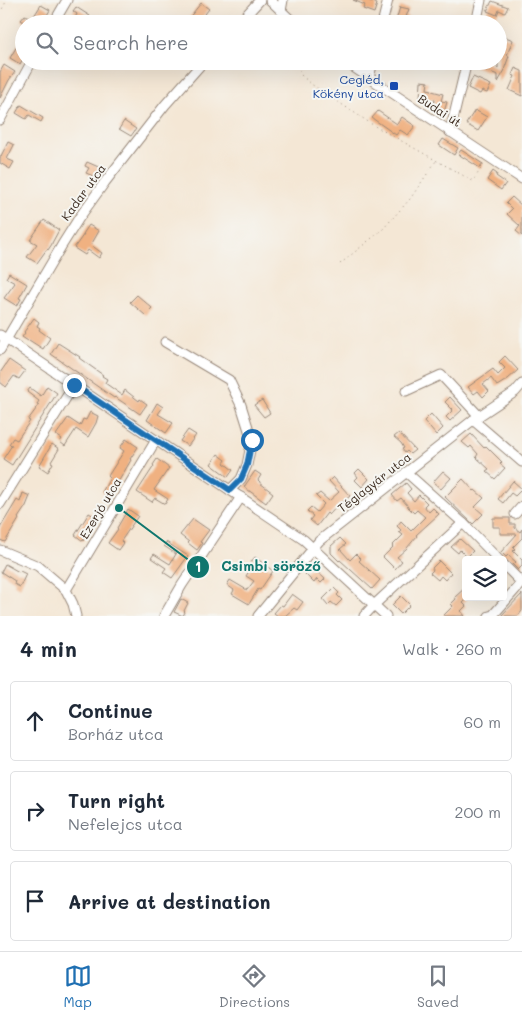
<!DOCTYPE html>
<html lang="en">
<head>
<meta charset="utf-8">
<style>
	:root { --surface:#fff; --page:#f2f2f3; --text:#1f2937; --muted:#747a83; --line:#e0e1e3; --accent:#1f6fb2 }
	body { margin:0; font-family:Mali,sans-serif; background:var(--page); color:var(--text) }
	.controls { position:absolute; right:15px; bottom:15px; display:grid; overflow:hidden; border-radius:5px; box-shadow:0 5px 20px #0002 }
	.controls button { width:45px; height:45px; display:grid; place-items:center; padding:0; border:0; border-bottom:1px solid var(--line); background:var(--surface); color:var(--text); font:25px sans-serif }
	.stop { position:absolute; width:15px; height:15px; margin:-11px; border:4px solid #1f6fb2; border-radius:50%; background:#fff }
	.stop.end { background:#1f6fb2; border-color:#fff; box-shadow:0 1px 5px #0008 }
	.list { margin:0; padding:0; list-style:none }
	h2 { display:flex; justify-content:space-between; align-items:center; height:65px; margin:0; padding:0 20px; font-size:21px }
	h2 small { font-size:16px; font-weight:400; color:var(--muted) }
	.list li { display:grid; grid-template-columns:32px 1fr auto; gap:15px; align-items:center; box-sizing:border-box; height:80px; margin:0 10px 10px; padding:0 10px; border:1px solid var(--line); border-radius:5px }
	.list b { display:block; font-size:19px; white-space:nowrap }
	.list p { margin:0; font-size:16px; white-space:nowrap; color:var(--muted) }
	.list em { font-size:16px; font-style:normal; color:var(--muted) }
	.icon { flex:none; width:28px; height:28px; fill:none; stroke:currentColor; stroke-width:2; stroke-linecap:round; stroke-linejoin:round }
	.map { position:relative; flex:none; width:522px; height:616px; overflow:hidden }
	.search { position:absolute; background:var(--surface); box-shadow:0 5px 20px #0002; left:15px; right:15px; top:15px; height:55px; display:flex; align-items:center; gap:12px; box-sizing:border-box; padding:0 18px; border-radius:28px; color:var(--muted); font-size:19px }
	.sheet { height:335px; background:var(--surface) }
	nav { display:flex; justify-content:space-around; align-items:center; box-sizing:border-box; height:70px; border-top:1px solid var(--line); background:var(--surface); font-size:14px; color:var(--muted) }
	nav a { display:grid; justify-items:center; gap:2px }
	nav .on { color:var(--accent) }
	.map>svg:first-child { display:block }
</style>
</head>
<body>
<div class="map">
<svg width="522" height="616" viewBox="0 0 522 616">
	<rect width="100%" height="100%" fill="#f6f6f2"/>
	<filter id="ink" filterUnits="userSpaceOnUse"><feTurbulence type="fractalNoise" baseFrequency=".02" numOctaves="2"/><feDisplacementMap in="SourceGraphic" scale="10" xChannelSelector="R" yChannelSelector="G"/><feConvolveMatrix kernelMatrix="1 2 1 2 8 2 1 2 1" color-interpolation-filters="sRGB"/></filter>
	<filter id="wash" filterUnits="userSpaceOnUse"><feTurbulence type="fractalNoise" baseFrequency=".0096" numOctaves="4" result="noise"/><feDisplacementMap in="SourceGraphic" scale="20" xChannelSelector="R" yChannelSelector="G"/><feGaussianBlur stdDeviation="1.12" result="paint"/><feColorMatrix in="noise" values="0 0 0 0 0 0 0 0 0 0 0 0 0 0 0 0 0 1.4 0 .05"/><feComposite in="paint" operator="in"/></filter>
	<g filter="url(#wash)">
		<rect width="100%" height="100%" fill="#f4e7d5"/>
		<g id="blocks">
			<g fill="#f0b181">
				<path d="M353,0H368L377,4L374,13L363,9L365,5Z"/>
				<path d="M492,1L508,7L505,13L499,10L497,15L487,11Z"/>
				<path d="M201,3L209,9L197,24H184Z"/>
				<path d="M41,5L50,10L42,24H27L21,20L25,15L32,19Z"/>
				<path d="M76,7L90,16L87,20L85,19L82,24L74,20L77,14L73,11Z"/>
				<path d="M400,7L409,9L406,17L419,19L418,24L405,23V24H395Z"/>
				<path d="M24,34V57L20,64L10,58Z"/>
				<path d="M498,34L513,40L507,55L509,56L504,70H505L498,82V75L474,66L476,61H483L498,68Z"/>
				<path d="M4,65L15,72L9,80L0,98V72Z"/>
				<path d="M515,68L522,71V96L509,90L515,76L512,75Z"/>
				<path d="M473,77L491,85L487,93L482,91L480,94L468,88Z"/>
				<path d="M421,81L428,82L427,89L432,90V91L443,94L441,101L447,102L444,112L433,109L435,100L420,99Z"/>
				<path d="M21,105L43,118L41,122L29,115L26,119L16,113Z"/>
				<path d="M475,110L487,117L478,131L466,124Z"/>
				<path d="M378,111L397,124L402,117L415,126L408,135L400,130L396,135L372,118Z"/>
				<path d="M124,121L136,129L131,136L119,129Z"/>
				<path d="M443,139L458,148L454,155L439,145Z"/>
				<path d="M8,142L14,145L7,159L14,162L10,169L0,163V158Z"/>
				<path d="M461,150L483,164L480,168L458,154Z"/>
				<path d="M87,162L103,169L98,178L86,173L89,168L85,166Z"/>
				<path d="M493,171L497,174L496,176L506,183L501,190L487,180Z"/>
				<path d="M512,197L522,206V236L516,231L520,226L507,214L512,209L506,203Z"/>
				<path d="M44,220L59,230L52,243V244L48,250L47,249L37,263L27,257L37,244L30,240Z"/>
				<path d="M89,225L99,231L91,245L102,253L99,258L88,250L85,255L74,248L84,234H83Z"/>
				<path d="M9,273L27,284L19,298L21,299L17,306L4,298L15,283L6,278Z"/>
				<path d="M137,295L152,308L145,315L130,302Z"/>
				<path d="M34,318L39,322L37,326L40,328L39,330L50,338L43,349L29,340L28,341L22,337L25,333L24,332Z"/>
				<path d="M58,343L80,357L79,358L103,375L102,376L107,379L105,383L122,395L125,390L139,401L140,399L147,404L140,414L115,397L114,398L51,354Z"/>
				<path d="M505,356L518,370L508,379L497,386L491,378L483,384L489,391L483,397L478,391L474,394L468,387L493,369L498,375L505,368L499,362Z"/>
				<path d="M9,360L25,371L19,379L14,376L6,387L0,382V373Z"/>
				<path d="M47,386L57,393L12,465L3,459L12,445L9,444L13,438L17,440L30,421L28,420L39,405L37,404L39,401L27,392L30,388L41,396Z"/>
				<path d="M450,397L462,410L450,421L446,417L453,410L445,402Z"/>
				<path d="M262,400L270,413L264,417L254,405Z"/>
				<path d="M157,403L163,407L158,414L173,423L166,433L147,420Z"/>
				<path d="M90,412L98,416L96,423L88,437L76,429L65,446L60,442L62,439L56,435L68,418L80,426L83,419L86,420Z"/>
				<path d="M431,414L443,428L436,435L424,421Z"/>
				<path d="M188,430L196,435L188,446L180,441Z"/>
				<path d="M399,433L415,450L410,454L407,451L405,453L402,449L404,448L401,443L394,437Z"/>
				<path d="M471,434L484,448L486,446L502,462L500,464L505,468L495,479L486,471L489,469L476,457L478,454L471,446L469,448L462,442Z"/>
				<path d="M126,439L138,447L130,459L131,460L110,496L102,492L110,478L108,476L124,451L120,448Z"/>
				<path d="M52,444L59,449L51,462L53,463L48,472L39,466Z"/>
				<path d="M218,454L226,460L224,463L233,470L228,477L211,464Z"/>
				<path d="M157,459L169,468L154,490L168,499L165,504L155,498L152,502L137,492L154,466L153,465Z"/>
				<path d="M359,469L369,479L362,487L355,480L358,477L355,473Z"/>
				<path d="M255,471L261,475L258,480L260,482V483L273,493L266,503L244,487Z"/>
				<path d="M443,471L451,478L441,489L433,482Z"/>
				<path d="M333,477L350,496L342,503L341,502L329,515L327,513L317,526L310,520L313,516L307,511L311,507L317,512L324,504L316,496L320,493L329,501L339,492L329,481Z"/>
				<path d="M463,479L474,491L475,490L484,498L475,507L483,514L473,524L445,497Z"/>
				<path d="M513,481L522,489L515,496L511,493L503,503L498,499Z"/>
				<path d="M406,483L411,489L407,493L414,501L419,495L427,503L424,506L429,512L433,508L439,514L416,535L417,536L407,548L397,557L402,561L395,569L383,557L393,547L392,546L403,535L399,532L401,530L397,526L401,521L411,531L425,517L417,510L414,513L408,507V506L401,498L397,501L392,495Z"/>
				<path d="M23,493L30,496L26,506L18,518L19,519L5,542L0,540V528L17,500L20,502Z"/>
				<path d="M128,509L138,516L121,541L123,543L118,550L108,543L118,529L117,528Z"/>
				<path d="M89,513L97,518L83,541L75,535Z"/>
				<path d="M493,518H510V524H515V528L520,532L522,529V538L513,547L515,549L513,551L522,560V566L518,570L513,565L516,562L508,555L506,557L501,552L517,534H500V527H493Z"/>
				<path d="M193,519L209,530L200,542L202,543L197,550L188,543L189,542L180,535Z"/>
				<path d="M340,538L346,544L340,549L350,560L356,554L361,559L359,561L380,580L372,589L340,560L339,561L331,553V546Z"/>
				<path d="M460,539L473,551L467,557L460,550L458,553L451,547Z"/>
				<path d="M166,542L188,556L172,578L163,572L166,568L151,558L154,554L170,564L176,554L164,546Z"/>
				<path d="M255,557L273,571L260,590L258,589L249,604L232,594L234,590L227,585L230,580L247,590L254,581L246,576L253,565L250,563Z"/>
				<path d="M439,561L451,573L445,580L441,576L438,580L430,573L433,570L432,568Z"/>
				<path d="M5,564L19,572L20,571L26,574L20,587L14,584L15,581L1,572Z"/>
				<path d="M312,567L325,579L321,583L317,579L314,583L305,574Z"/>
				<path d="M466,587V597H469L463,603L466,606L461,611L465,616H443L453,606L451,604L456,599L455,597Z"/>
				<path d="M334,588L339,593L337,595L342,600L336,606L331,602L328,605L323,599Z"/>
				<path d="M292,594L303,602L297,610L294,608L285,616H278L274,613L281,605L283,606Z"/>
				<path d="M522,594V611L518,616H501Z"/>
				<path d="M401,596L410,605L401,614L392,605Z"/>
				<path d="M181,599L188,603L184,611L185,612L183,616L174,612Z"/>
			</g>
		</g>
	</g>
	<g filter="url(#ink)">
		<use href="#blocks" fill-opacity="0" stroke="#98887a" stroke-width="1"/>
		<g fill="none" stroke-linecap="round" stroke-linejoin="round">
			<defs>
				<g id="minor">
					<path d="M270,0L295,24"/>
					<path d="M281,11L283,0"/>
					<path d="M53,24L67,0"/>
					<path d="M238,24L260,0"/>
					<path d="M382,24L388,0"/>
					<path d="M476,24L481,0"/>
					<path d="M344,61L522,179"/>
					<path d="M369,78L373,61"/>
					<path d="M0,120L32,61"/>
					<path d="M450,132L467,61"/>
					<path d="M0,335L304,540L386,616"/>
					<path d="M165,342L229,380L241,405L252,440L247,465L241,479L230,490"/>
					<path d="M0,350L62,245L79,218L105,182L165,105L204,61"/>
					<path d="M406,391L441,375L479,416"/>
					<path d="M473,420L522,462"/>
					<path d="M406,472L463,523L499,560"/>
					<path d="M0,504L74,385"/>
					<path d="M515,514L522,506"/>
					<path d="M0,550L38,566L66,590L73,604L76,616"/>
					<path d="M503,564L522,583"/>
					<path d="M66,590L156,440"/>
					<path d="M164,616L182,585L241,497"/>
					<path d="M258,616L319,541L473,420L515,392L522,384"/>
					<path d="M364,616L374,605L463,523"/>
					<path d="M489,616L493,615L522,582"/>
				</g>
			</defs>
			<use href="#minor" stroke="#98887a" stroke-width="11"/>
			<g stroke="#98887a" stroke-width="1" stroke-dasharray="1 4" stroke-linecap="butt">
				<path d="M0,13L7,0"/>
				<path d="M297,61L298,66L301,75L311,84L373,125L473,181L484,164"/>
				<path d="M340,264L383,229L410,199L436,161"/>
			</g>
			<use href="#minor" stroke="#fff" stroke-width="9"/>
		</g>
	</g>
	<g fill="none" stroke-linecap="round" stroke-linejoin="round" filter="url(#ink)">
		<path stroke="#1f6fb2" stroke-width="6" d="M74,385L230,490L241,479L247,465L252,440"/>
	</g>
	<rect fill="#1a4fb4" stroke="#f6f6f2" stroke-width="2" x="389" y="81" width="10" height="10" rx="2.5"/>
	<g text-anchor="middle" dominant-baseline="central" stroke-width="4" stroke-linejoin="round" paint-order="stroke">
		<g font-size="12" fill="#164399" stroke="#f6f6f2" text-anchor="end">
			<text x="384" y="79">Cegléd,<tspan x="384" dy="14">Kökény utca</tspan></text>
		</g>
		<g font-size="12" fill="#3b2a1e" stroke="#f6f6f2">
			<text transform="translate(440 110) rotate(33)">Budai út</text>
			<text transform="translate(83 192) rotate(-54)">Kadar utca</text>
			<text transform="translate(374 482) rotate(-38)">Téglagyár utca</text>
			<text transform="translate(100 508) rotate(-59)">Ezerjó utca</text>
		</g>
	</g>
	<path fill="none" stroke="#0f766e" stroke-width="2" d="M119 508L198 567"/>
	<g fill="#0f766e" stroke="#f6f6f2" stroke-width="2">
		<circle cx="119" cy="508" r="5"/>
		<circle cx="198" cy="567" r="12"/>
	</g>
	<g font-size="15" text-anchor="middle" font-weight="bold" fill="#fff">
		<text x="198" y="572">1</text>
	</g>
	<g font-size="14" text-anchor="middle" font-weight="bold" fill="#0f766e" stroke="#f6f6f2" stroke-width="4" stroke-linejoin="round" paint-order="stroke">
		<text x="271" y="571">Csimbi söröző</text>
	</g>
</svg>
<div class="controls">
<button><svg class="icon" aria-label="layers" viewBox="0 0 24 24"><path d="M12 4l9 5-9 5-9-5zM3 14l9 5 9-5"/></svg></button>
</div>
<div class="stop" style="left:252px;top:440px"></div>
<div class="stop end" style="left:74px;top:385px"></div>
<div class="search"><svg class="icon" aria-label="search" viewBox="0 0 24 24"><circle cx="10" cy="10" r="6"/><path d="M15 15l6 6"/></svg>Search here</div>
</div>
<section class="sheet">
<h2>4 min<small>Walk · 260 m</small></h2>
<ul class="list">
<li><svg class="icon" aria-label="ahead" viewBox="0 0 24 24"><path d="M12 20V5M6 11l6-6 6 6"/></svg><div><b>Continue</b><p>Borház utca</p></div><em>60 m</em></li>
<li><svg class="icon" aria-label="right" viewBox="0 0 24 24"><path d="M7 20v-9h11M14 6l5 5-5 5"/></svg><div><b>Turn right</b><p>Nefelejcs utca</p></div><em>200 m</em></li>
<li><svg class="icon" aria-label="arrive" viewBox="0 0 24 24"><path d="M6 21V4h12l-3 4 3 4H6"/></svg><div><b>Arrive at destination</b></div></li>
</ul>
</section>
<nav>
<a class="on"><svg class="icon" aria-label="map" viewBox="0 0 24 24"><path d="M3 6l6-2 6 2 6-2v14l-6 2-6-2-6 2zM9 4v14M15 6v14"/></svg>Map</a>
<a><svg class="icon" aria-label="directions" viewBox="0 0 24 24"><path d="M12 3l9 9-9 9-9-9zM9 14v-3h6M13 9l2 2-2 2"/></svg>Directions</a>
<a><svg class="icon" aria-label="saved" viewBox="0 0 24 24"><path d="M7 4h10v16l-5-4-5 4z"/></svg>Saved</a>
</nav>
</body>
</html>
